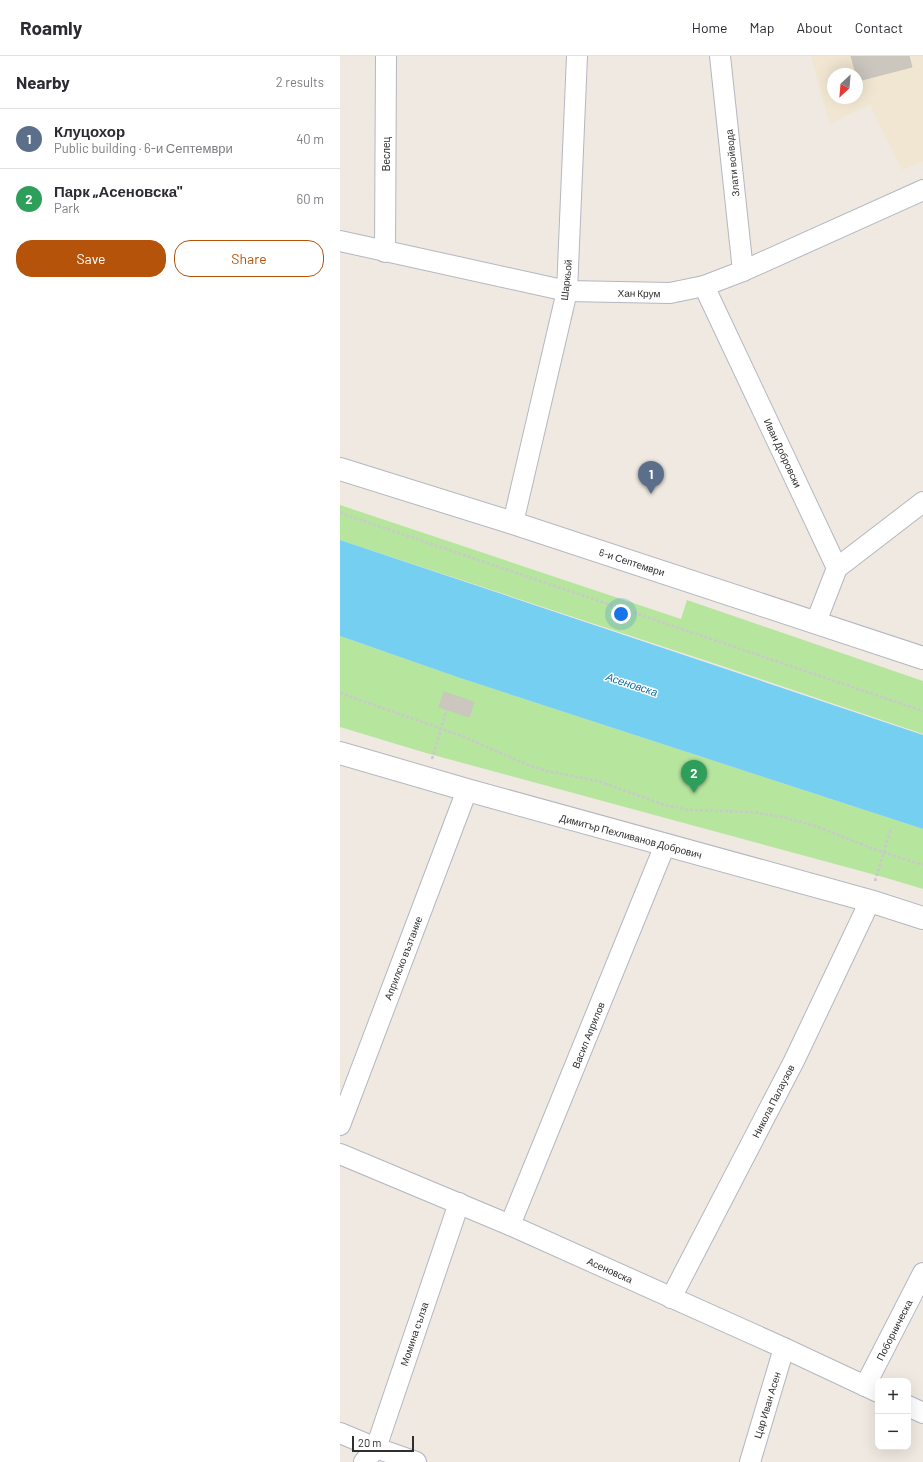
<!DOCTYPE html>
<html lang="en">
<head>
<meta charset="utf-8">
<style>
	:root { --surface:#fff; --page:#f7f7f7; --text:#2b2b33; --muted:#7c7c81; --line:#e1e1e2; --accent:#b45309 }
	body { margin:0; font-family:Barlow,sans-serif; background:var(--page); color:var(--text) }
	.controls { position:absolute; right:12px; bottom:12px; display:grid; overflow:hidden; border-radius:8px; box-shadow:0 4px 16px #0002 }
	.controls button { width:36px; height:36px; display:grid; place-items:center; padding:0; border:0; border-bottom:1px solid var(--line); background:var(--surface); color:var(--text); font:20px sans-serif }
	.compass { position:absolute; left:487px; top:12px; width:36px; height:36px; border-radius:50%; background:var(--surface); box-shadow:0 4px 16px #0002; rotate:206deg }
	.scale { position:absolute; left:12px; bottom:10px; width:62px; box-sizing:border-box; padding-left:4px; border:2px solid #2e2e2e; border-top:0; font-size:11px; line-height:14px; white-space:nowrap; color:#2e2e2e; -webkit-text-stroke:3px #fff; paint-order:stroke }
	.you { position:absolute; left:281px; top:558px; width:14px; height:14px; margin:-10px; border:3px solid #fff; border-radius:50%; background:#1a73e8; box-shadow:0 0 0 6px #1a73e833 }
	.badge { display:grid; place-items:center; width:26px; height:26px; border-radius:50%; background:var(--accent); color:#fff; font-size:13px; font-weight:700 }
	.pin { position:absolute; translate:-50% -33px; filter:drop-shadow(0 1px 2px #0008) }
	.pin::after { content:''; position:absolute; top:21px; width:14px; height:12px; background:inherit; clip-path:polygon(0 0,100% 0,50% 100%) }
	.list { margin:0; padding:0; list-style:none }
	h2 { display:flex; justify-content:space-between; align-items:center; height:52px; margin:0; padding:0 16px; font-size:17px }
	h2 small { font-size:13px; font-weight:400; color:var(--muted) }
	.list li { display:grid; grid-template-columns:26px 1fr auto; gap:12px; align-items:center; box-sizing:border-box; height:60px; padding:0 16px; border-top:1px solid var(--line) }
	.list b { display:block; font-size:15px; white-space:nowrap }
	.list p { margin:0; font-size:13px; white-space:nowrap; color:var(--muted) }
	.list em { font-size:13px; font-style:normal; color:var(--muted) }
	.actions { display:flex; gap:8px; padding:12px 16px }
	.actions a { flex:1; padding:9px 0; border:1px solid var(--accent); border-radius:16px; text-align:center; font-size:14px; color:var(--accent) }
	.actions .main { background:var(--accent); color:#fff }
	.map { position:relative; flex:none; width:583px; height:1406px; overflow:hidden }
	header { display:flex; align-items:center; gap:24px; box-sizing:border-box; height:56px; padding:0 20px; background:var(--surface); border-bottom:1px solid var(--line) }
	header strong { font-size:19px }
	nav { display:flex; gap:22px; margin-inline-start:auto; font-size:14px }
	main { display:flex }
	aside { flex:1; background:var(--surface) }
	.map>svg:first-child { display:block }
</style>
</head>
<body>
<header>
<strong>Roamly</strong>
<nav><a>Home</a><a>Map</a><a>About</a><a>Contact</a></nav>
</header>
<main>
<aside>
<h2>Nearby<small>2 results</small></h2>
<ul class="list">
<li><span class="badge" style="background:#5c6f8a">1</span><div><b>Клуцохор</b><p>Public building · 6-и Септември</p></div><em>40 m</em></li>
<li><span class="badge" style="background:#2e9e5b">2</span><div><b>Парк „Асеновска&quot;</b><p>Park</p></div><em>60 m</em></li>
</ul>
<div class="actions"><a class="main">Save</a><a>Share</a></div>
</aside>
<div class="map">
<svg width="583" height="1406" viewBox="0 0 583 1406">
	<rect width="100%" height="100%" fill="#efe9e1"/>
	<path fill="#f0e6d1" fill-rule="evenodd" d="M471,0H583V105L562,114L530,48L490,68ZM493,18H517V42H493Z"/>
	<g fill="#b6e59e">
		<path d="M0,449L341,563L347,544L583,625V678L379,609L0,484Z"/>
		<path d="M0,580L120,622L583,773V833L543,821L86,697L0,671Z"/>
	</g>
	<path fill="#75cff0" d="M0,484L583,679V773L120,622L0,580Z"/>
	<g fill="#cbc7bf" stroke="#cbc5ba">
		<path d="M511,0H569L572,11L518,25Z"/>
		<path d="M104,636L134,646L129,661L99,651Z"/>
	</g>
	<g fill="none" stroke-linecap="round" stroke-linejoin="round">
		<defs>
			<g id="street">
				<path d="M380,0L403,215"/>
				<path d="M0,185L227,235L330,237L364,230L403,215L583,134"/>
				<path d="M45,196L46,0"/>
				<path d="M364,230L497,512L476,566"/>
				<path d="M173,467L227,235L237,0"/>
				<path d="M497,512L583,446"/>
				<path d="M0,1069L127,734"/>
				<path d="M0,1098L170,1169L444,1292L538,1336"/>
				<path d="M170,1169L325,789"/>
				<path d="M331,1242L454,1005L530,845"/>
				<path d="M525,1330L583,1217"/>
				<path d="M568,1350L583,1357"/>
				<path d="M0,1377L36,1392L76,1406"/>
				<path d="M24,1406L36,1392L119,1147"/>
				<path d="M410,1406L444,1292"/>
			</g>
			<g id="secondary">
				<path d="M0,413L173,467L583,602"/>
				<path d="M0,697L127,734L530,845L583,862"/>
			</g>
		</defs>
		<use href="#street" stroke="#b4b7c1" stroke-width="22"/>
		<use href="#secondary" stroke="#b4b7c1" stroke-width="24"/>
		<g stroke="#c9c9c9" stroke-width="2.5" stroke-dasharray="3 2" stroke-linecap="butt">
			<path d="M0,457L583,655"/>
			<path d="M0,637L122,680L188,709L207,715L258,725L325,749L349,754L411,756L443,761L475,770L534,793L583,809"/>
			<path d="M92,703L107,653"/>
			<path d="M535,825L551,772"/>
		</g>
		<use href="#street" stroke="#fff" stroke-width="20"/>
		<use href="#secondary" stroke="#fff" stroke-width="22"/>
	</g>
	<g text-anchor="middle" dominant-baseline="central" stroke-width="3" stroke-linejoin="round" paint-order="stroke">
		<g font-size="10" fill="#2e2e2e" stroke="#fff">
			<text transform="translate(46 98) rotate(-90)">Веслец</text>
			<text transform="translate(392 107) rotate(-96)">Злати войвода</text>
			<text transform="translate(226 224) rotate(-84)">Шаркьой</text>
			<text transform="translate(299 237) rotate(1)">Хан Крум</text>
			<text transform="translate(443 397) rotate(65)">Иван Добровски</text>
			<text transform="translate(292 506) rotate(18)">6-и Септември</text>
			<text transform="translate(291 780) rotate(15)">Димитър Пехливанов Добрович</text>
			<text transform="translate(63 902) rotate(-69)">Априлско възтание</text>
			<text transform="translate(248 979) rotate(-68)">Васил Априлов</text>
			<text transform="translate(433 1045) rotate(-63)">Никола Палаузов</text>
			<text transform="translate(270 1214) rotate(24)">Асеновска</text>
			<text transform="translate(554 1274) rotate(-63)">Поборническа</text>
			<text transform="translate(74 1278) rotate(-71)">Момина сълза</text>
			<text transform="translate(427 1349) rotate(-73)">Цар Иван Асен</text>
		</g>
		<g font-size="11" font-style="italic" fill="#0d6fa3" stroke="#fff">
			<text transform="translate(292 628) rotate(18)">Асеновска</text>
		</g>
	</g>
</svg>
<div class="controls">
<button>+</button>
<button>−</button>
</div>
<svg class="compass" viewBox="-18 -18 36 36"><path d="M0-13l5 13h-10z" fill="#e53935"/><path d="M0 13l5-13h-10z" fill="#7c7c81"/></svg>
<div class="scale">20 m</div>
<div class="you"></div>
<div class="pin badge" style="left:311px;top:438px;background:#5c6f8a">1</div>
<div class="pin badge" style="left:354px;top:737px;background:#2e9e5b">2</div>
</div>
</main>
</body>
</html>
